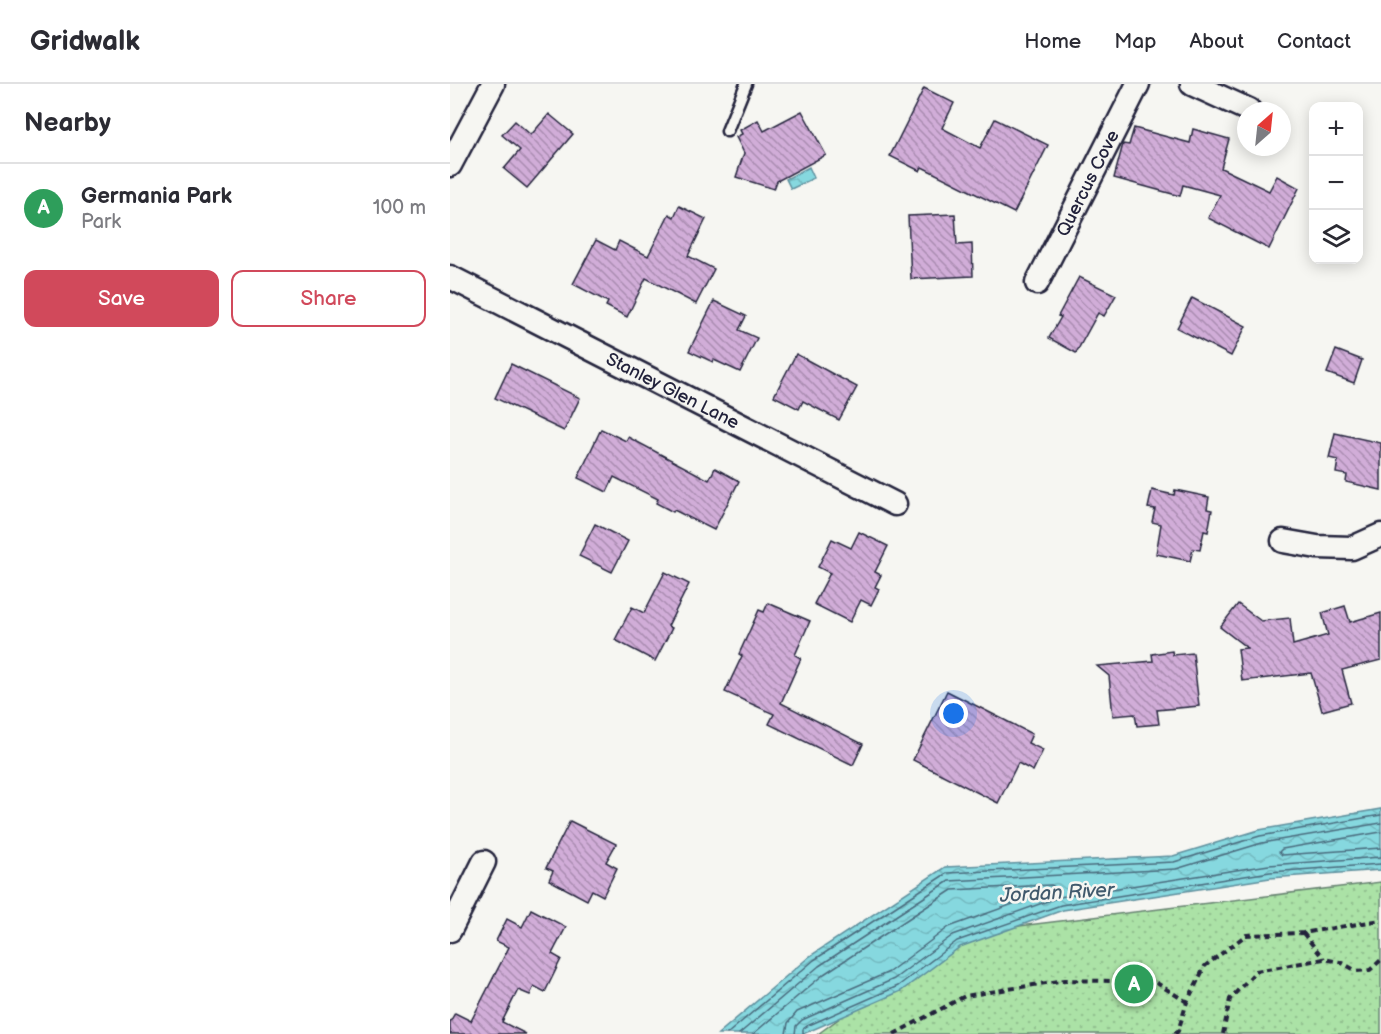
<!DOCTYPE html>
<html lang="en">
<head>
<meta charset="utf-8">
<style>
	:root { --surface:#fff; --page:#f2f2f3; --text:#2b2b33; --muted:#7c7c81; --line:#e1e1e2; --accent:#d1495b }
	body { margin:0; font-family:"Balsamiq Sans",sans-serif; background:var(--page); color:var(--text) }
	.controls { position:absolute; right:18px; top:18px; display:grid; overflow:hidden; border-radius:12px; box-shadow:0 3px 15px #0003 }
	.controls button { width:54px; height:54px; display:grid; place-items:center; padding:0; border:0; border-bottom:2px solid var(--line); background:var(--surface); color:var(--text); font:30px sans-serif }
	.compass { position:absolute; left:787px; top:18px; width:54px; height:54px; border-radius:50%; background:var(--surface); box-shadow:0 3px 15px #0003; rotate:27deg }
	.you { position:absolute; left:504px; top:630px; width:21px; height:21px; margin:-15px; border:4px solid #fff; border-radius:50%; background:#1a73e8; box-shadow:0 0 0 9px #1a73e833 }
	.badge { display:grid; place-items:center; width:39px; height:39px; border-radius:50%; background:var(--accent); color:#fff; font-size:20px; font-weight:700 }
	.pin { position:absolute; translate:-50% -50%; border:3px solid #fff; box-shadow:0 2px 6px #0006 }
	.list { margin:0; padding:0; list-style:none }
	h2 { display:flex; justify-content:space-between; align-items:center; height:78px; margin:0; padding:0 24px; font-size:26px }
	h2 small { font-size:20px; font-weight:400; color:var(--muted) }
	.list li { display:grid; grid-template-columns:39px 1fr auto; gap:18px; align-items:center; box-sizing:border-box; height:90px; padding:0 24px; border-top:2px solid var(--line) }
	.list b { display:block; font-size:22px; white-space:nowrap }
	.list p { margin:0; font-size:20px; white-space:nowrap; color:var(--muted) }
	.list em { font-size:20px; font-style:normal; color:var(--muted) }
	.actions { display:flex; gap:12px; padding:18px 24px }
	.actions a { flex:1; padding:14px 0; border:2px solid var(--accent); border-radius:12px; text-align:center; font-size:21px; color:var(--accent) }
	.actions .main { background:var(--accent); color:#fff }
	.icon { flex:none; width:33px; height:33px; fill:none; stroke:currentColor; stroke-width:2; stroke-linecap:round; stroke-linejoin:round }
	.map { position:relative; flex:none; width:931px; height:950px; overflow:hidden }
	header { display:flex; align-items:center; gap:36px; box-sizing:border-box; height:84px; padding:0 30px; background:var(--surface); border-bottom:2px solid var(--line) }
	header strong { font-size:28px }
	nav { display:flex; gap:33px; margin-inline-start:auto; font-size:21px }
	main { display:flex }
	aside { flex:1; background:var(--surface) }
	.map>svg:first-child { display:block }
</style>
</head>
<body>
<header>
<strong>Gridwalk</strong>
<nav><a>Home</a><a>Map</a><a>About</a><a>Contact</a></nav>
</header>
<main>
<aside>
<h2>Nearby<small></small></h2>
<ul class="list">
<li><span class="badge" style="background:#2e9e5b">A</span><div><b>Germania Park</b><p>Park</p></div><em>100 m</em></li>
</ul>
<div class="actions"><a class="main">Save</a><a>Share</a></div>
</aside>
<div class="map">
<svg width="931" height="950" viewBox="0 0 931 950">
	<defs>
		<pattern id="park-dots" width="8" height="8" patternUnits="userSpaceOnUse" patternTransform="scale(1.5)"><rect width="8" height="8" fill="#abe2a6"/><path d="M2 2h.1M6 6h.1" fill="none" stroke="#93c290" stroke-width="1.8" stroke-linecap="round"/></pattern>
		<pattern id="water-waves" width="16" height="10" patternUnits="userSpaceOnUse" patternTransform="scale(1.5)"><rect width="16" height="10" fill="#86d8df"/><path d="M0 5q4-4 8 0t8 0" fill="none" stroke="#73b9c0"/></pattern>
		<pattern id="building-back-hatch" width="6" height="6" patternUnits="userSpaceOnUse" patternTransform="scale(1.5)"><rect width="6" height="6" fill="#d1add8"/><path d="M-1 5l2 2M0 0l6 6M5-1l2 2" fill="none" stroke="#a98cb0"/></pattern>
	</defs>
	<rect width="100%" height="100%" fill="#f6f6f2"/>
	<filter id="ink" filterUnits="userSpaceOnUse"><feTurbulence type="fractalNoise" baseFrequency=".0167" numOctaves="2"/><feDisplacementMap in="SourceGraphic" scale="12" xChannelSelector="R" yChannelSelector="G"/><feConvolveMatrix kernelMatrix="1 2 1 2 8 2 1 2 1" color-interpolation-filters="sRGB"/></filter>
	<g filter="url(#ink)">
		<path fill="url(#park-dots)" stroke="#668270" stroke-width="1.5" d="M931,798V950H368L504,850Z"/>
		<g fill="url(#water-waves)" stroke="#5e8f9d" stroke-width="1.5">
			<path d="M359,83L364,94L341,105L336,95Z"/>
			<path d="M931,725V786L820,794L613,826L510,863L451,907L353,950H268L360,872L495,783L723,772L809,746Z"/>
		</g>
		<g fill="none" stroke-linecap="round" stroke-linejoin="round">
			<g stroke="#4a6b7d" stroke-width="1.5">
				<path d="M931,748L832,765L829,768L832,771L931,764"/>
				<path d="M277,950L364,876L497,789L724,778L810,752L931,731"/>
				<path d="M289,950L369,882L499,797L726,785L812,759L931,739"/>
				<path d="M303,950L374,890L502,806L601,801L603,802L602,806L499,843L439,888L347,928L338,939L336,950"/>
				<path d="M345,950L346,942L352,936L444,895L503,851L609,813L819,781L931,773"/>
				<path d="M353,950V945L357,942L448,902L507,857L611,821L820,788L931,780"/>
			</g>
		</g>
		<g fill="url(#building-back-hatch)" stroke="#22223b" stroke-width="1.5">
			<path d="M474,4L504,19L492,44L530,64L545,35L598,61L564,129L472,83L470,87L440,72Z"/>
			<path d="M352,27L376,71L327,97L324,105L286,93L294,69L286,53L292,50L290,46L308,36L314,47Z"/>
			<path d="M99,30L123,50L77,104L54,85L70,66L52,51L65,37L81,51Z"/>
			<path d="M684,44L740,59L743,45L779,55L771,84L819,107L827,92L849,104L819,165L758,134L770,111L733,101L730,112L664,94L673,60L679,61Z"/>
			<path d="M229,122L256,135L238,172L264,185L246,220L196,194L177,233L156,222L158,218L123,200L146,156L165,166L169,157L198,172L219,130L224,133Z"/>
			<path d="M505,130L507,161L522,160L523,192L461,195L458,132Z"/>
			<path d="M629,193L666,211L654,232L648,229L626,269L599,254L611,233L608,232Z"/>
			<path d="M742,214L796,242L781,272L727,244Z"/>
			<path d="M264,217L296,232L289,246L307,254L290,288L264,276L263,278L239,267Z"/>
			<path d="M886,266L912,276L904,299L877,289Z"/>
			<path d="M346,270L407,303L389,336L353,317L349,325L324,312Z"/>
			<path d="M61,280L130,314L114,347L45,314Z"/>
			<path d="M151,345L176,357L178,353L259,396L265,384L289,397L264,446L224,426L223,428L206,419L208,415L164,393L157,408L128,394Z"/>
			<path d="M885,349L931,359V406L896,398L897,391L886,389L888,376L879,374Z"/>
			<path d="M702,406L724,411L725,406L759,413L757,425L762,426L758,448L754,447L750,466L743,465L740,477L706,470L711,440L702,438L705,425L698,424Z"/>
			<path d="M145,440L178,457L162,488L129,472Z"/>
			<path d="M409,448L438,462L425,488L431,491L425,503L429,505L421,521L411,516L400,538L364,520L380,489L368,483L382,455L401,464Z"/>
			<path d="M215,488L239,500L218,542L222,544L205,577L165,556L182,523L194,529Z"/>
			<path d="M318,519L360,537L345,571L351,574L331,619L413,660L403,681L319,640L324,630L275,608L292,572L289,570L309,526L314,528Z"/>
			<path d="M788,520L811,537L840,534L843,561L878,551L872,529L895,522L900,538L931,529V576L892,586L901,619L872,627L861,589L792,597L788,565L797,564L770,543Z"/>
			<path d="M722,567L723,571L743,569L749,622L707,626L709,640L687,642L685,630L663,632L659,592L647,582L703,577L702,570Z"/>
			<path d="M497,607L582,650L578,659L593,666L583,687L568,679L548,719L463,676Z"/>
			<path d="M120,737L166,760L156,778L167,784L153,812L142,806L137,816L99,796L103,787L96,784Z"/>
			<path d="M81,825L116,843L102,870L111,875L95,908L84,902L80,911L68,906L52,938L76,950H0V938L5,929L21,937L59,863L46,857L57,835L72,843Z"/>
		</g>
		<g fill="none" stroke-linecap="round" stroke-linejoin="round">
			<defs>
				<path id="service" d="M277,47L296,0"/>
				<g id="minor">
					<path d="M742,0L799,26"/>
					<path d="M0,81L43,0"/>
					<path id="s1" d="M0,193L445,420"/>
					<path id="s2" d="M587,199L688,0"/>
					<path d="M833,457L867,463L902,464L931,451"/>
					<path d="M0,846L34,778"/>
				</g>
			</defs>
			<use href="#service" stroke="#22223b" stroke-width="15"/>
			<use href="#minor" stroke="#22223b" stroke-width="27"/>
			<g stroke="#22223b" stroke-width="4" stroke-dasharray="6 4.5" stroke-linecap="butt">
				<path d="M853,849L874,875"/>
				<path d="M444,950L515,912L615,896L705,898L737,918"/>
				<path d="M725,950L728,947L737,918L755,882L796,851L853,849L931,836"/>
				<path d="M773,950L780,915L806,887L874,875L890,878L907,887L920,886L931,876"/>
			</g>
			<use href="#service" stroke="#f6f6f2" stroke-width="10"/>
			<use href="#minor" stroke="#f6f6f2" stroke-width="22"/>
		</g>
	</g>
	<g text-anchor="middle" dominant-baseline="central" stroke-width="5" stroke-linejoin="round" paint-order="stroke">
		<g font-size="18" fill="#22223b" stroke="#f6f6f2">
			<text stroke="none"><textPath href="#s2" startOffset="112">Quercus Cove</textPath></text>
			<text stroke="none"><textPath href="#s1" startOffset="250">Stanley Glen Lane</textPath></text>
		</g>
		<g font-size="20" font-style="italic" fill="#40596c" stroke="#f6f6f2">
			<text transform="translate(607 809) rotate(-3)">Jordan River</text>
		</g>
	</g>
</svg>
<div class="controls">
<button>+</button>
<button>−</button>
<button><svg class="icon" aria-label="layers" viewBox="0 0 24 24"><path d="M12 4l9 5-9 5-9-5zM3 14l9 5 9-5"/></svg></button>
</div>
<svg class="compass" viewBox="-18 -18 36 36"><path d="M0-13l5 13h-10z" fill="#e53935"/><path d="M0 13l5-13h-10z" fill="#7c7c81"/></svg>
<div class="you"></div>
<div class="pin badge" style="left:684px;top:900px;background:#2e9e5b">A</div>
</div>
</main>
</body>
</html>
